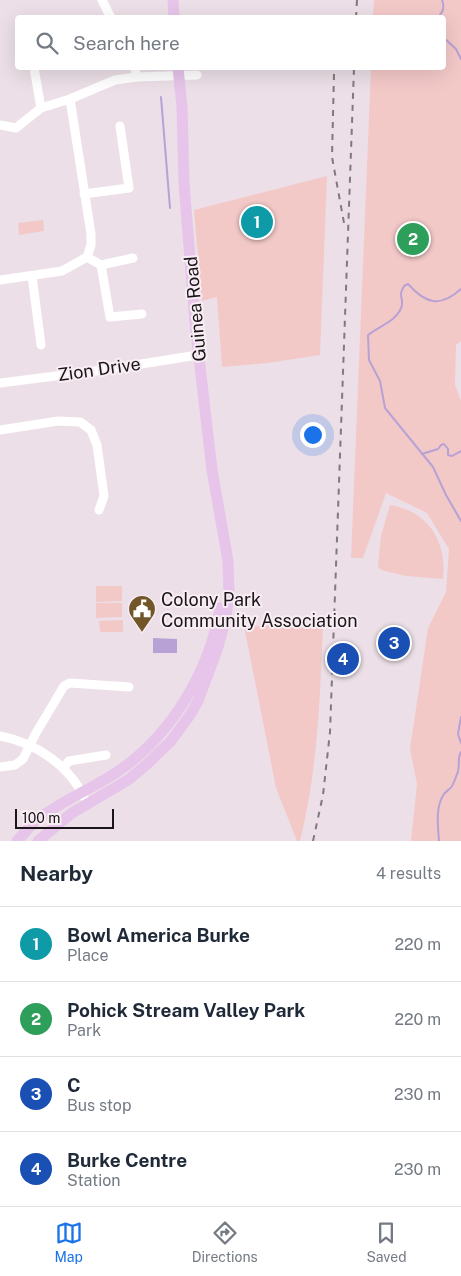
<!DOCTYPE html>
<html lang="en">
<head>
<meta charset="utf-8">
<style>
	:root { --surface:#fff; --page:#f2f2f3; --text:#1f2937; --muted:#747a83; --line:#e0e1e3; --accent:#1a73e8 }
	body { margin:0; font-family:"Public Sans",sans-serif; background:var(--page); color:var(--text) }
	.scale { position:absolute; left:15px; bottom:12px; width:99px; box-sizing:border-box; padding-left:5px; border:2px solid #191518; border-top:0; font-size:14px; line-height:18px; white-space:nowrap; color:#191518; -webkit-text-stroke:4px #f9edf4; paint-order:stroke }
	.you { position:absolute; left:312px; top:434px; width:18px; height:18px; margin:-12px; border:4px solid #fff; border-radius:50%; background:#1a73e8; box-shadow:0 0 0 8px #1a73e833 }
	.badge { display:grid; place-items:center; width:32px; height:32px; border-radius:50%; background:var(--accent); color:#fff; font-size:16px; font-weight:700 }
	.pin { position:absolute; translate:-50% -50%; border:2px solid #fff; box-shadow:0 1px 5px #0006 }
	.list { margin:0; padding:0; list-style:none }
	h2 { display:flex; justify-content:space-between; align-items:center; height:65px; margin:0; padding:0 20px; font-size:21px }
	h2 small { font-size:16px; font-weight:400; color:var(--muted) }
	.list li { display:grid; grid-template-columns:32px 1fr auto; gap:15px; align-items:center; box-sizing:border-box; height:75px; padding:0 20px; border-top:1px solid var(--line) }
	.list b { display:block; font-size:19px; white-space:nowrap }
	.list p { margin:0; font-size:16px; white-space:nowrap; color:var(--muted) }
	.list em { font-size:16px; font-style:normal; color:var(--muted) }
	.icon { flex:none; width:28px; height:28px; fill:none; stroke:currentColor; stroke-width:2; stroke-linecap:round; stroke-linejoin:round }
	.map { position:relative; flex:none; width:461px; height:841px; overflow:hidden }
	.search { position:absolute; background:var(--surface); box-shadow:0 5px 20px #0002; left:15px; right:15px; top:15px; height:55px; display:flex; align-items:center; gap:12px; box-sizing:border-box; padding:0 18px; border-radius:5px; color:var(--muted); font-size:19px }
	.sheet { height:365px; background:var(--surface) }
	nav { display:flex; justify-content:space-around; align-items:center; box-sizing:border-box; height:70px; border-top:1px solid var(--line); background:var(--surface); font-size:14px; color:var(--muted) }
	nav a { display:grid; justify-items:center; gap:2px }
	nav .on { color:var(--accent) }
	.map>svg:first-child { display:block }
</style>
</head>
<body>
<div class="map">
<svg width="461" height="841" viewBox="0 0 461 841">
	<rect width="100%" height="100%" fill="#ecdfe7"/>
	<g fill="#f3c9c8">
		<path d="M374,0H461V341L456,345L455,385L461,401V841H411L417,784L410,749L428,628L446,592L449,549L427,513L386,493L363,558H351L371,68H444V18L373,17Z"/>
		<path d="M327,176L320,355L268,363L222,367L217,297L202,301L194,210Z"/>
		<path d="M43,220L44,231L19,235L18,223Z"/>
		<path d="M390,505C428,511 447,541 443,579L406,576L381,570L378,566L381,536Z"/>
		<path d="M96,586H122V601L96,602Z"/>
		<path d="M96,603H122V617L96,618Z"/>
		<path d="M123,620V632H100L99,621Z"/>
		<path d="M323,624C320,697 318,769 300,841H297L276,788L244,626Z"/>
	</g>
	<path fill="#b7a1d5" d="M153,638L177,639V653H153Z"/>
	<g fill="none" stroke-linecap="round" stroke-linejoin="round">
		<g stroke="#b7a1d5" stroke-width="2">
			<path d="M438,18C443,11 445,8 442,0"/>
			<path d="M444,38L456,49L461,59"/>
			<path d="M161,97L170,208"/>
			<path d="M461,289C440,308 426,304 408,284L404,286C398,297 403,296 402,305C399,320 379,326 368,335L369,360L380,381L385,408L433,467L446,495L461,521"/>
			<path d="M422,454L438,449L441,445L444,444L448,449V455L452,456L461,451"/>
			<path d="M461,717L458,734L461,743"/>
			<path d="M439,841C438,826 435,807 444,794C446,791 451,789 452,786C453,785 458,772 458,771C460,765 457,758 461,752"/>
		</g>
		<g stroke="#fff" stroke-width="9">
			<path d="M102,0L111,18"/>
			<path d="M34,68L41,108"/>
			<path d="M135,68L137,77"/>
			<path d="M0,125L16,128L41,108L70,99L115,80L137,77L197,75"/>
			<path d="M84,194L129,188L120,126"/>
			<path d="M87,257L101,265L133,258"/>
			<path d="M101,265L110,317L142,314"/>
			<path d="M32,276L41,345"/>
			<path d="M0,280L62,271L87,257L91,245V234L70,99"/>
			<path d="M0,383L103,370L198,355"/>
			<path d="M0,430L58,421L80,422L91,430L97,445L104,496L99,510"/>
			<path d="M0,736C35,743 68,764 84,797"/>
			<path d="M0,767L15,765L23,759L36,733L64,686L70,683L129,687"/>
			<path d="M63,768L69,761L106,755"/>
		</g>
		<g stroke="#e7c5eb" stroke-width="11">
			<path d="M173,0L174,18"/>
			<path d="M17,841C24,834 30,825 38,819C63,800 94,788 120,770C172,734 210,670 220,608"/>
			<path d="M38,841L72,813L128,780L146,765L171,741L190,715L198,701L218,647L226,617L229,593L228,561L212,470L195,323L184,183L182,107L178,68"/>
		</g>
		<g stroke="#81797e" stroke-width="2" stroke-dasharray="6 6" stroke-linecap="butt">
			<path d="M356,18L357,0"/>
			<path d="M334,74L332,157L344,223"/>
			<path d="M313,841L323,795L330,732L354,68"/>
		</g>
	</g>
	<defs>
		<symbol id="civic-pin" viewBox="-11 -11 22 30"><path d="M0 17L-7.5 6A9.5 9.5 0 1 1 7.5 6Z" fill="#725629" stroke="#f9edf4"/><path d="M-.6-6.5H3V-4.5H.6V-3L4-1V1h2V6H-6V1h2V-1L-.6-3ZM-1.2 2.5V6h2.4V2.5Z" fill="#fff"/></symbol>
	</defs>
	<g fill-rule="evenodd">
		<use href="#civic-pin" x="126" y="593" width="32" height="43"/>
	</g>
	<g text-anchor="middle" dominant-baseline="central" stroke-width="4" stroke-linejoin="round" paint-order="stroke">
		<g font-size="18" fill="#191518" stroke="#f9edf4">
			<text transform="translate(195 309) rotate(-95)">Guinea Road</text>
			<text transform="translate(99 369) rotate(-8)">Zion Drive</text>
		</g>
		<g font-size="18" fill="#191518" stroke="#f9edf4" text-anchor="start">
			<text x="161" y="599">Colony Park<tspan x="161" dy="21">Community Association</tspan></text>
		</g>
	</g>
</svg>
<div class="scale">100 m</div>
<div class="you"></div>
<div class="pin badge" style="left:257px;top:222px;background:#0f9aa8">1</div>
<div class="pin badge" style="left:413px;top:239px;background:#2e9e5b">2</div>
<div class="pin badge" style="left:394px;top:643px;background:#1a4fb4">3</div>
<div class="pin badge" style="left:343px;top:659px;background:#1a4fb4">4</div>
<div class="search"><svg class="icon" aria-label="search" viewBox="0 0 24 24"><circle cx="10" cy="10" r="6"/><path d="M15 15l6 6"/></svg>Search here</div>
</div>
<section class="sheet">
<h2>Nearby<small>4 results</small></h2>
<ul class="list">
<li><span class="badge" style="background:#0f9aa8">1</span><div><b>Bowl America Burke</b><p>Place</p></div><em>220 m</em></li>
<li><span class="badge" style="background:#2e9e5b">2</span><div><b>Pohick Stream Valley Park</b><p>Park</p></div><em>220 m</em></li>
<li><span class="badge" style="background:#1a4fb4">3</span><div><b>C</b><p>Bus stop</p></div><em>230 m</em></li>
<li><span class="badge" style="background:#1a4fb4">4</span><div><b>Burke Centre</b><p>Station</p></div><em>230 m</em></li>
</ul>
</section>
<nav>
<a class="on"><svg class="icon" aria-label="map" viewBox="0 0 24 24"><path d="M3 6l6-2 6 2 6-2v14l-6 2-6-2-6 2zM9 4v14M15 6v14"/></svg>Map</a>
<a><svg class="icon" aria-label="directions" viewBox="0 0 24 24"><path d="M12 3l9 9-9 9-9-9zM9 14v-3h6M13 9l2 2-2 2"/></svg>Directions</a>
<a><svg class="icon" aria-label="saved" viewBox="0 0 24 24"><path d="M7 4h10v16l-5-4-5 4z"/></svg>Saved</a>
</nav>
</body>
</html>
